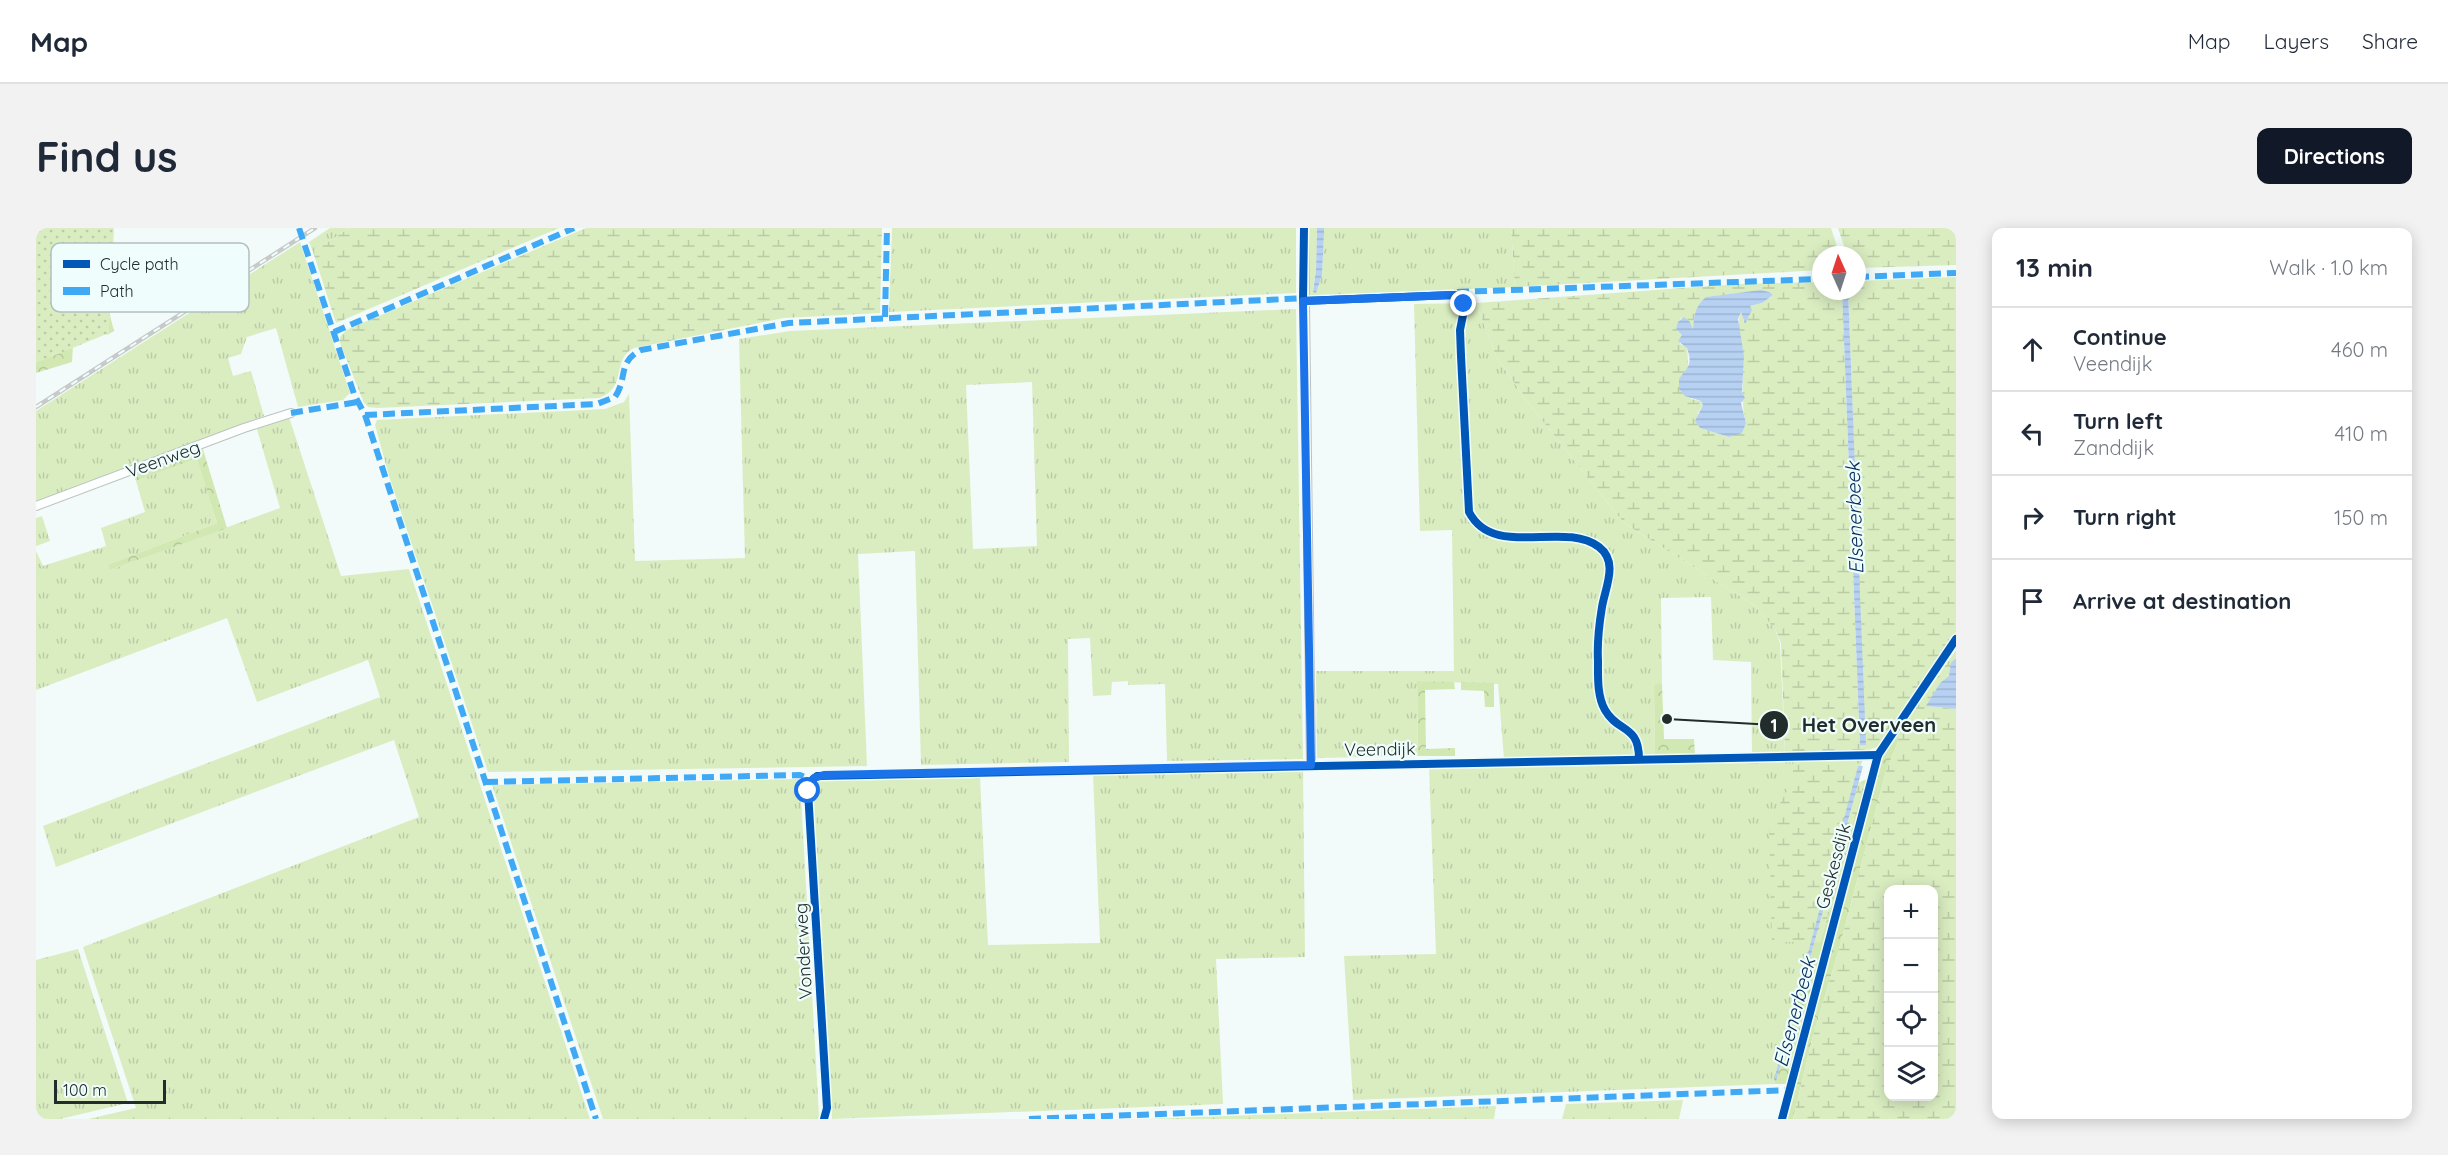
<!DOCTYPE html>
<html lang="en">
<head>
<meta charset="utf-8">
<style>
	:root { --surface:#fff; --page:#f2f2f3; --text:#1f2937; --muted:#747a83; --line:#e0e1e3; --accent:#111827 }
	body { margin:0; font-family:Quicksand,sans-serif; background:var(--page); color:var(--text) }
	.controls { position:absolute; right:18px; bottom:18px; display:grid; overflow:hidden; border-radius:12px; box-shadow:0 3px 15px #0003 }
	.controls button { width:54px; height:54px; display:grid; place-items:center; padding:0; border:0; border-bottom:2px solid var(--line); background:var(--surface); color:var(--text); font:30px sans-serif }
	.compass { position:absolute; left:1776px; top:18px; width:54px; height:54px; border-radius:50%; background:var(--surface); box-shadow:0 3px 15px #0003; rotate:357deg }
	.scale { position:absolute; left:18px; bottom:15px; width:112px; box-sizing:border-box; padding-left:6px; border:3px solid #222c2b; border-top:0; font-size:16px; line-height:21px; white-space:nowrap; color:#222c2b; -webkit-text-stroke:4px #effefd; paint-order:stroke }
	.stop { position:absolute; width:18px; height:18px; margin:-14px; border:4px solid #1a73e8; border-radius:50%; background:#fff }
	.stop.end { background:#1a73e8; border-color:#fff; box-shadow:0 2px 6px #0008 }
	.list { margin:0; padding:0; list-style:none }
	h2 { display:flex; justify-content:space-between; align-items:center; height:78px; margin:0; padding:0 24px; font-size:26px }
	h2 small { font-size:20px; font-weight:400; color:var(--muted) }
	.list li { display:grid; grid-template-columns:39px 1fr auto; gap:18px; align-items:center; box-sizing:border-box; height:84px; padding:0 24px; border-top:2px solid var(--line) }
	.list b { display:block; font-size:22px; white-space:nowrap }
	.list p { margin:0; font-size:20px; white-space:nowrap; color:var(--muted) }
	.list em { font-size:20px; font-style:normal; color:var(--muted) }
	.icon { flex:none; width:33px; height:33px; fill:none; stroke:currentColor; stroke-width:2; stroke-linecap:round; stroke-linejoin:round }
	.map { position:relative; flex:none; width:1920px; height:891px; overflow:hidden; border-radius:12px }
	header { display:flex; align-items:center; gap:36px; box-sizing:border-box; height:84px; padding:0 30px; background:var(--surface); border-bottom:2px solid var(--line) }
	header strong { font-size:28px }
	nav { display:flex; gap:33px; margin-inline-start:auto; font-size:21px }
	.intro { display:flex; align-items:center; justify-content:space-between; box-sizing:border-box; height:144px; padding:0 36px }
	h1 { margin:0; font-size:42px }
	.button { padding:15px 27px; border-radius:12px; background:var(--accent); color:#fff; font-size:21px; font-weight:700 }
	main { display:flex; gap:36px; padding:0 36px }
	aside { flex:1; background:var(--surface); border-radius:12px; box-shadow:0 3px 15px #0003 }
	.map>svg:first-child { display:block }
</style>
</head>
<body>
<header>
<strong>Map</strong>
<nav><a>Map</a><a>Layers</a><a>Share</a></nav>
</header>
<div class="intro"><h1>Find us</h1><a class="button">Directions</a></div>
<main>
<div class="map">
<svg width="1920" height="891" viewBox="0 0 1920 891">
	<defs>
		<pattern id="grass-tufts" width="24" height="20" patternUnits="userSpaceOnUse" patternTransform="scale(1.5)"><rect width="24" height="20" fill="#daedc1"/><path d="M3 7l-1-3M5 7V3M7 7l1-3M15 17l-1-3M17 17v-4M19 17l1-3" fill="none" stroke="#bbcba6"/></pattern>
		<pattern id="forest-crowns" width="20" height="18" patternUnits="userSpaceOnUse" patternTransform="scale(1.5)"><rect width="20" height="18" fill="#d2e8b3"/><path d="M2 6a3 3 0 1 1 6 0M12 15a3 3 0 1 1 6 0" fill="none" stroke="#b4c79a"/></pattern>
		<pattern id="wetland-marsh" width="20" height="14" patternUnits="userSpaceOnUse" patternTransform="scale(1.5)"><rect width="20" height="14" fill="#daedc1"/><path d="M1 5h8M5 5V1M11 12h8M15 12V8" fill="none" stroke="#bbcba6"/></pattern>
		<pattern id="park-dots" width="8" height="8" patternUnits="userSpaceOnUse" patternTransform="scale(1.5)"><rect width="8" height="8" fill="#daedc1"/><path d="M2 2h.1M6 6h.1" fill="none" stroke="#bbcba6" stroke-width="1.8" stroke-linecap="round"/></pattern>
		<pattern id="water-rules" width="6" height="5" patternUnits="userSpaceOnUse" patternTransform="scale(1.5)"><rect width="6" height="5" fill="#b7d1f3"/><path d="M0 2.5h6" fill="none" stroke="#9db4d0"/></pattern>
	</defs>
	<rect width="100%" height="100%" fill="#f2fafa"/>
	<g fill="url(#grass-tufts)" fill-rule="evenodd">
		<path d="M294,0H313L277,24L273,14Z"/>
		<path d="M856,0H1260V65L853,84Z"/>
		<path d="M1273,0H1281L1280,42L1277,62L1280,64L1286,47L1288,0H1475L1479,59L1272,68Z"/>
		<path d="M264,14L314,165L307,172L262,179L240,100L211,109L205,126L192,130L197,148L215,143L228,188L0,275V183Z"/>
		<path d="M1440,75L1460,128L1490,172L1588,295L1718,377L1739,401L1744,415L1749,525L1716,526L1715,434L1677,432L1675,369L1625,370L1626,456L1618,458L1619,528L1468,531L1462,456L1381,453L1382,528L1281,530L1280,443H1418L1416,302L1384,303L1378,76Z"/>
		<path d="M1260,81L1267,531L1131,533L1129,456L1092,457V453L1076,454L1075,467L1057,468L1054,410L1032,411L1033,534L885,537L879,323L822,326L831,538L452,544L353,248L339,197L341,192L569,181L588,174L593,166L599,333L709,330L703,111L754,103ZM996,154L1001,318L937,321L930,157Z"/>
		<path d="M253,189L305,348L373,341L554,891H52L100,880L47,719L383,589L358,512L20,639L7,598L344,469L332,432L221,474L191,390L0,462V323L7,338L70,318L65,300L109,284L100,253L158,230H162L181,295L73,337L74,342L244,280L220,198Z"/>
		<path d="M6,288L14,313L0,318V290Z"/>
		<path d="M1826,530L1825,538H1822L1738,856L1317,872L1308,728L1400,726L1393,539Z"/>
		<path d="M1267,542L1269,729L1180,731L1187,876L796,891L776,559L780,554L787,551L944,549L952,717L1064,715L1057,546Z"/>
		<path d="M764,551L783,888L781,891H567L456,557Z"/>
		<path d="M42,721L92,875L24,891H0V732Z"/>
		<path d="M1647,872L1643,891H1526L1530,876Z"/>
		<path d="M1460,878L1458,891H1110Z"/>
	</g>
	<g fill="url(#forest-crowns)">
		<path d="M0,0H73L93,64L71,76L78,103L71,107L66,100L37,117L36,134L0,145V131L60,66L77,59L79,53L61,5Z"/>
		<path d="M166,218L191,300L74,342L72,337L181,295L161,230L100,253L97,245Z"/>
		<path d="M1381,453L1418,454L1419,461L1389,462L1390,521L1419,520V528H1382Z"/>
		<path d="M1425,454L1458,455V479H1449L1448,463L1425,462Z"/>
		<path d="M1626,456L1628,511H1658L1659,527L1619,528L1618,457Z"/>
		<path d="M1862,506V514L1850,543L1803,721L1777,808L1757,891H1751L1843,538L1848,525Z"/>
		<path d="M1833,550L1752,856H1738L1778,715L1827,558L1824,554Z"/>
	</g>
	<g fill="url(#wetland-marsh)" fill-rule="evenodd">
		<path d="M313,0H523L300,95L277,24Z"/>
		<path d="M550,0H846L844,85L748,90L598,120C575,131 592,160 563,170L341,180L332,179L328,175L304,115V109L310,102Z"/>
		<path d="M1475,0H1795L1804,27H1785V42L1479,59Z"/>
		<path d="M1802,0H1920V37L1821,40V27H1811Z"/>
		<path d="M1920,49V404L1844,518L1827,524L1749,525L1745,415L1739,401L1718,377L1588,295L1490,172L1460,128L1440,75L1703,56L1785,54V63H1806L1824,517H1829L1812,63H1821V53ZM1700,66L1737,67L1726,75L1714,78L1708,94L1705,83C1699,98 1707,114 1707,129C1708,152 1704,173 1710,195L1693,209L1664,200L1662,185L1667,177L1665,173L1655,171L1651,119L1644,116L1646,107L1640,101L1645,90L1654,94L1657,101L1658,90L1670,69Z"/>
		<path d="M1920,422V431L1918,432L1913,448L1904,455L1891,478L1920,481V891H1757L1777,808L1803,721L1850,543L1862,514V506ZM1852,662H1898V868H1852Z"/>
		<path d="M1798,530L1814,543L1827,558L1785,714H1736L1733,595L1756,554L1758,531Z"/>
	</g>
	<path fill="url(#park-dots)" d="M0,0H78L73,105L0,135Z"/>
	<g fill="url(#water-rules)">
		<path d="M1281,0H1288V6L1286,47L1280,65L1277,64L1280,42Z"/>
		<path d="M1725,62L1733,64L1737,67L1726,75L1714,78L1716,82L1709,96L1705,84L1702,91L1708,128L1706,164L1709,170L1705,175L1710,195L1706,205L1693,209L1664,200L1659,193L1667,177L1665,173L1649,168L1643,161V151C1652,138 1657,138 1651,120L1642,113L1646,107L1640,101L1642,94L1648,89L1654,94L1657,101C1658,88 1659,78 1670,69Z"/>
		<path d="M1806,63H1812L1830,517H1824Z"/>
		<path d="M1920,431V481L1890,478L1904,455L1913,448L1915,434Z"/>
		<path d="M1822,538H1827L1740,853L1738,852Z"/>
	</g>
	<g fill="none" stroke-linecap="round" stroke-linejoin="round">
		<defs>
			<g id="street">
				<path d="M1268,0L1275,537"/>
				<path d="M0,278L208,200L255,185"/>
				<path d="M788,891L791,880L772,563L776,552L781,548L1842,527"/>
				<path d="M1746,891L1842,527L1920,411"/>
			</g>
		</defs>
		<use href="#street" stroke="#bbc3c2" stroke-width="10"/>
		<use href="#street" stroke="#fdfefe" stroke-width="8"/>
		<defs>
			<path id="rail" d="M0,179L279,0"/>
		</defs>
		<use href="#rail" stroke="#c8caca" stroke-width="4.5"/>
		<use href="#rail" stroke="#effefd" stroke-width="2" stroke-dasharray="7" stroke-linecap="butt"/>
		<g stroke="#3fa9f5" stroke-width="6" stroke-dasharray="12 6" stroke-linecap="butt">
			<path d="M263,0L318,166L329,187L560,891"/>
			<path d="M1821,49L1920,45"/>
			<path d="M1421,64L1785,51"/>
			<path d="M849,89L851,0"/>
			<path d="M298,104L538,0"/>
			<path d="M255,185L322,174"/>
			<path d="M329,187L561,176L579,169C592,150 581,134 605,122L753,95L1271,70"/>
			<path d="M450,554L764,547L776,552"/>
			<path d="M993,891L1754,862"/>
		</g>
		<defs>
			<g id="cycleway">
				<path d="M1268,0L1267,73L1417,67L1426,69L1428,82L1424,102L1425,128L1433,284C1458,332 1527,292 1563,319C1583,334 1569,360 1566,379C1563,397 1561,415 1562,433C1562,449 1561,468 1569,482C1582,505 1603,496 1603,531"/>
				<path d="M788,891L791,880L772,563L776,552L781,548L1842,527"/>
				<path d="M1746,891L1842,527L1920,411"/>
			</g>
		</defs>
		<use href="#cycleway" stroke="#effefd" stroke-width="11"/>
		<use href="#cycleway" stroke="#0057b8" stroke-width="8"/>
	</g>
	<g fill="none" stroke-linecap="round" stroke-linejoin="round">
		<path stroke="#1a73e8" stroke-width="8" d="M772,563L778,550L788,547L1275,537L1267,73L1417,67L1426,69L1428,76"/>
	</g>
	<g text-anchor="middle" dominant-baseline="central" stroke-width="4.5" stroke-linejoin="round" paint-order="stroke">
		<g font-size="18" fill="#222c2b" stroke="#effefd">
			<text transform="translate(127 231) rotate(-20)">Veenweg</text>
			<text transform="translate(1344 521) rotate(-1)">Veendijk</text>
			<text transform="translate(1797 638) rotate(-75)">Geskesdijk</text>
			<text transform="translate(767 723) rotate(-93)">Vonderweg</text>
		</g>
		<g font-size="20" font-style="italic" fill="#062c5c" stroke="#effefd">
			<text transform="translate(1818 290) rotate(-92)">Elsenerbeek</text>
			<text transform="translate(1758 784) rotate(-75)">Elsenerbeek</text>
		</g>
	</g>
	<rect x="15" y="15" width="198" height="69" rx="9" fill="#effefd" stroke="#b2bfbe" stroke-width="1.5"/>
	<rect x="27" y="32" width="27" height="8" fill="#0057b8"/>
	<rect x="27" y="59" width="27" height="8" fill="#3fa9f5"/>
	<g font-size="16" fill="#222c2b">
		<text x="64" y="42">Cycle path</text>
		<text x="64" y="69">Path</text>
	</g>
	<path fill="none" stroke="#222c2b" stroke-width="2" d="M1631 491L1738 497"/>
	<g fill="#222c2b" stroke="#effefd" stroke-width="2">
		<circle cx="1631" cy="491" r="6"/>
		<circle cx="1738" cy="497" r="15"/>
	</g>
	<g font-size="18" text-anchor="middle" font-weight="bold" fill="#fff">
		<text x="1738" y="504">1</text>
	</g>
	<g font-size="20" text-anchor="middle" font-weight="bold" fill="#222c2b" stroke="#effefd" stroke-width="4.5" stroke-linejoin="round" paint-order="stroke">
		<text x="1833" y="504">Het Overveen</text>
	</g>
</svg>
<div class="controls">
<button>+</button>
<button>−</button>
<button><svg class="icon" aria-label="locate" viewBox="0 0 24 24"><circle cx="12" cy="12" r="6"/><path d="M12 2v4M12 18v4M2 12h4M18 12h4"/></svg></button>
<button><svg class="icon" aria-label="layers" viewBox="0 0 24 24"><path d="M12 4l9 5-9 5-9-5zM3 14l9 5 9-5"/></svg></button>
</div>
<svg class="compass" viewBox="-18 -18 36 36"><path d="M0-13l5 13h-10z" fill="#e53935"/><path d="M0 13l5-13h-10z" fill="#747a83"/></svg>
<div class="scale">100 m</div>
<div class="stop" style="left:772px;top:563px"></div>
<div class="stop end" style="left:1428px;top:76px"></div>
</div>
<aside>
<h2>13 min<small>Walk · 1.0 km</small></h2>
<ul class="list">
<li><svg class="icon" aria-label="ahead" viewBox="0 0 24 24"><path d="M12 20V5M6 11l6-6 6 6"/></svg><div><b>Continue</b><p>Veendijk</p></div><em>460 m</em></li>
<li><svg class="icon" aria-label="left" viewBox="0 0 24 24"><path d="M17 20v-9H6M10 6l-5 5 5 5"/></svg><div><b>Turn left</b><p>Zanddijk</p></div><em>410 m</em></li>
<li><svg class="icon" aria-label="right" viewBox="0 0 24 24"><path d="M7 20v-9h11M14 6l5 5-5 5"/></svg><div><b>Turn right</b></div><em>150 m</em></li>
<li><svg class="icon" aria-label="arrive" viewBox="0 0 24 24"><path d="M6 21V4h12l-3 4 3 4H6"/></svg><div><b>Arrive at destination</b></div></li>
</ul>
</aside>
</main>
</body>
</html>
